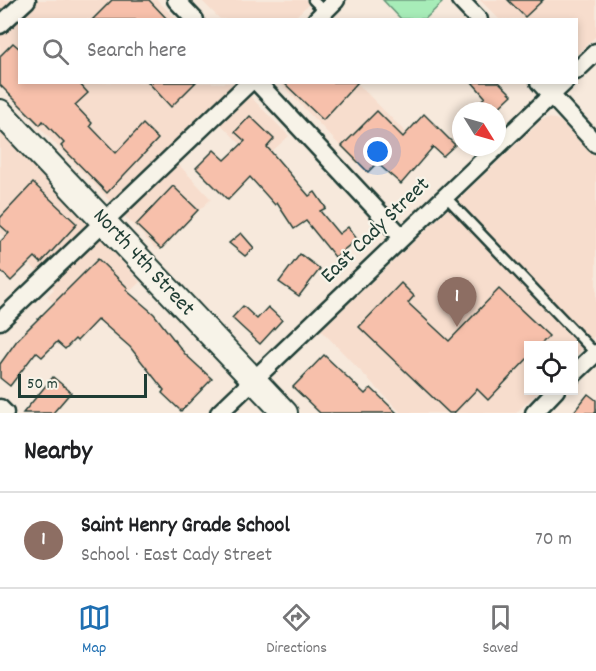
<!DOCTYPE html>
<html lang="en">
<head>
<meta charset="utf-8">
<style>
	:root { --surface:#fff; --page:#f6f6f6; --text:#202124; --muted:#757577; --line:#e0e0e0; --accent:#1f6fb2 }
	body { margin:0; font-family:Dekko,sans-serif; background:var(--page); color:var(--text) }
	.controls { position:absolute; right:18px; bottom:18px; display:grid; overflow:hidden; border-radius:0px; box-shadow:0 3px 9px #0003 }
	.controls button { width:54px; height:54px; display:grid; place-items:center; padding:0; border:0; border-bottom:2px solid var(--line); background:var(--surface); color:var(--text); font:30px sans-serif }
	.compass { position:absolute; left:452px; top:102px; width:54px; height:54px; border-radius:50%; background:var(--surface); box-shadow:0 3px 9px #0003; rotate:127deg }
	.scale { position:absolute; left:18px; bottom:15px; width:129px; box-sizing:border-box; padding-left:6px; border:3px solid #1f3d34; border-top:0; font-size:16px; line-height:21px; white-space:nowrap; color:#1f3d34; -webkit-text-stroke:4px #f7f3e8; paint-order:stroke }
	.you { position:absolute; left:378px; top:152px; width:21px; height:21px; margin:-15px; border:4px solid #fff; border-radius:50%; background:#1a73e8; box-shadow:0 0 0 9px #1a73e833 }
	.badge { display:grid; place-items:center; width:39px; height:39px; border-radius:50%; background:var(--accent); color:#fff; font-size:20px; font-weight:700 }
	.pin { position:absolute; translate:-50% -50px; filter:drop-shadow(0 2px 3px #0008) }
	.pin::after { content:''; position:absolute; top:32px; width:21px; height:18px; background:inherit; clip-path:polygon(0 0,100% 0,50% 100%) }
	.list { margin:0; padding:0; list-style:none }
	h2 { display:flex; justify-content:space-between; align-items:center; height:78px; margin:0; padding:0 24px; font-size:26px }
	h2 small { font-size:20px; font-weight:400; color:var(--muted) }
	.list li { display:grid; grid-template-columns:39px 1fr auto; gap:18px; align-items:center; box-sizing:border-box; height:96px; padding:0 24px; border-top:2px solid var(--line) }
	.list b { display:block; font-size:22px; white-space:nowrap }
	.list p { margin:0; font-size:20px; white-space:nowrap; color:var(--muted) }
	.list em { font-size:20px; font-style:normal; color:var(--muted) }
	.icon { flex:none; width:33px; height:33px; fill:none; stroke:currentColor; stroke-width:2; stroke-linecap:round; stroke-linejoin:round }
	.map { position:relative; flex:none; width:596px; height:413px; overflow:hidden }
	.search { position:absolute; background:var(--surface); box-shadow:0 3px 9px #0003; left:18px; right:18px; top:18px; height:66px; display:flex; align-items:center; gap:15px; box-sizing:border-box; padding:0 21px; border-radius:0px; color:var(--muted); font-size:22px }
	.sheet { height:174px; background:var(--surface) }
	nav { display:flex; justify-content:space-around; align-items:center; box-sizing:border-box; height:84px; border-top:2px solid var(--line); background:var(--surface); font-size:16px; color:var(--muted) }
	nav a { display:grid; justify-items:center; gap:3px }
	nav .on { color:var(--accent) }
	.map>svg:first-child { display:block }
</style>
</head>
<body>
<div class="map">
<svg width="596" height="413" viewBox="0 0 596 413">
	<rect width="100%" height="100%" fill="#f7e9dc"/>
	<filter id="ink" filterUnits="userSpaceOnUse"><feTurbulence type="fractalNoise" baseFrequency=".0167" numOctaves="2"/><feDisplacementMap in="SourceGraphic" scale="12" xChannelSelector="R" yChannelSelector="G"/><feConvolveMatrix kernelMatrix="1 2 1 2 8 2 1 2 1" color-interpolation-filters="sRGB"/></filter>
	<g filter="url(#ink)">
		<g fill="#f7ddcd">
			<path d="M0,0H157L176,19L20,20V82L237,83L289,136L259,163L206,109L165,150L211,199L157,250L0,86Z"/>
			<path d="M201,0H313L295,17L297,20L220,19Z"/>
			<path d="M480,0H596V36L577,54L576,20L499,19Z"/>
			<path d="M280,83H357L408,135L367,174Z"/>
			<path d="M548,118L555,119L560,121L596,158V335L574,357V346H528V390L539,391L516,413H401L321,330L542,120Z"/>
			<path d="M0,129L80,214L140,282L84,334L47,296L54,289L0,233Z"/>
		</g>
		<path fill="#a7ecb8" stroke="#639476" stroke-width="1.5" d="M383,0H439L442,3L425,19H401Z"/>
		<g fill="#f7c0ab" stroke="#1f3d34" stroke-width="1.5">
			<path d="M112,0H149L168,20H92Z"/>
			<path d="M508,0H543L525,17Z"/>
			<path d="M13,43L20,49V82H78L88,93L75,105L92,123L90,126L116,153L143,124L158,139L107,193L61,146L64,143L43,121L40,125L0,85V56Z"/>
			<path d="M148,82H196L171,107Z"/>
			<path d="M283,82H358L323,120Z"/>
			<path d="M472,82H499L512,95L495,111H470L485,97Z"/>
			<path d="M377,111L403,137L424,114L455,145L443,156L433,147L401,184L377,163L368,172L342,146Z"/>
			<path d="M250,116L274,139L267,147L309,196L315,192L326,208L320,211L339,234L348,227L357,239L335,257L306,221L294,229L277,203L275,205L250,177L228,200L196,168L214,150L225,160L245,141L235,132Z"/>
			<path d="M33,183L77,224L41,263L35,257L11,281L0,270V242L9,233L0,225V218Z"/>
			<path d="M173,186L198,210L161,249L136,225Z"/>
			<path d="M241,233L254,248L245,256L229,243Z"/>
			<path d="M300,254L320,269L299,296L279,282Z"/>
			<path d="M98,259L128,288L126,290L154,314L185,354L212,379L181,411L162,393L164,390L130,347L98,319L77,341L75,339L65,349L57,342L42,357L36,352L10,386L0,378V364L18,339Z"/>
			<path d="M401,283L414,296L408,303L449,341L499,289L549,336L540,345H528V358L488,400L477,389L454,413H449L359,327Z"/>
			<path d="M243,306L257,319L268,307L282,320L260,344L232,318Z"/>
			<path d="M324,355L365,394L371,388L397,413H320L293,387Z"/>
			<path d="M53,377L71,392L53,413H23Z"/>
			<path d="M588,394L596,400V413H573Z"/>
		</g>
		<g fill="none" stroke-linecap="round" stroke-linejoin="round">
			<defs>
				<g id="lane">
					<path d="M313,0L324,11"/>
					<path d="M445,196L595,353"/>
				</g>
				<g id="street">
					<path d="M176,0L195,20"/>
					<path d="M460,0L479,20"/>
					<path d="M316,20L336,0"/>
					<path d="M0,25L27,0"/>
					<path d="M576,71L596,52"/>
					<path d="M257,82L402,237"/>
					<path d="M539,82L596,144"/>
					<path d="M0,321L250,82"/>
					<path d="M574,374L596,353"/>
					<path d="M0,408L5,413"/>
					<path d="M219,413L565,82"/>
					<path d="M534,413L556,390"/>
				</g>
				<path id="secondary" d="M0,112L285,413"/>
			</defs>
			<use href="#lane" stroke="#1f3d34" stroke-width="13"/>
			<use href="#street" stroke="#1f3d34" stroke-width="21"/>
			<use href="#secondary" stroke="#1f3d34" stroke-width="28"/>
			<use href="#lane" stroke="#f7f3e8" stroke-width="8"/>
			<use href="#street" stroke="#f7f3e8" stroke-width="16"/>
			<use href="#secondary" stroke="#f7f3e8" stroke-width="24"/>
		</g>
	</g>
	<g text-anchor="middle" dominant-baseline="central" stroke-width="4.5" stroke-linejoin="round" paint-order="stroke">
		<g font-size="22" fill="#1f3d34" stroke="#f7f3e8">
			<text transform="translate(376 231) rotate(-44)">East Cady Street</text>
			<text transform="translate(143 263) rotate(47)">North 4th Street</text>
		</g>
	</g>
</svg>
<div class="controls">
<button><svg class="icon" aria-label="locate" viewBox="0 0 24 24"><circle cx="12" cy="12" r="6"/><path d="M12 2v4M12 18v4M2 12h4M18 12h4"/></svg></button>
</div>
<svg class="compass" viewBox="-18 -18 36 36"><path d="M0-13l5 13h-10z" fill="#e53935"/><path d="M0 13l5-13h-10z" fill="#757577"/></svg>
<div class="scale">50 m</div>
<div class="you"></div>
<div class="pin badge" style="left:457px;top:327px;background:#8d6e63">1</div>
<div class="search"><svg class="icon" aria-label="search" viewBox="0 0 24 24"><circle cx="10" cy="10" r="6"/><path d="M15 15l6 6"/></svg>Search here</div>
</div>
<section class="sheet">
<h2>Nearby<small></small></h2>
<ul class="list">
<li><span class="badge" style="background:#8d6e63">1</span><div><b>Saint Henry Grade School</b><p>School · East Cady Street</p></div><em>70 m</em></li>
</ul>
</section>
<nav>
<a class="on"><svg class="icon" aria-label="map" viewBox="0 0 24 24"><path d="M3 6l6-2 6 2 6-2v14l-6 2-6-2-6 2zM9 4v14M15 6v14"/></svg>Map</a>
<a><svg class="icon" aria-label="directions" viewBox="0 0 24 24"><path d="M12 3l9 9-9 9-9-9zM9 14v-3h6M13 9l2 2-2 2"/></svg>Directions</a>
<a><svg class="icon" aria-label="saved" viewBox="0 0 24 24"><path d="M7 4h10v16l-5-4-5 4z"/></svg>Saved</a>
</nav>
</body>
</html>
